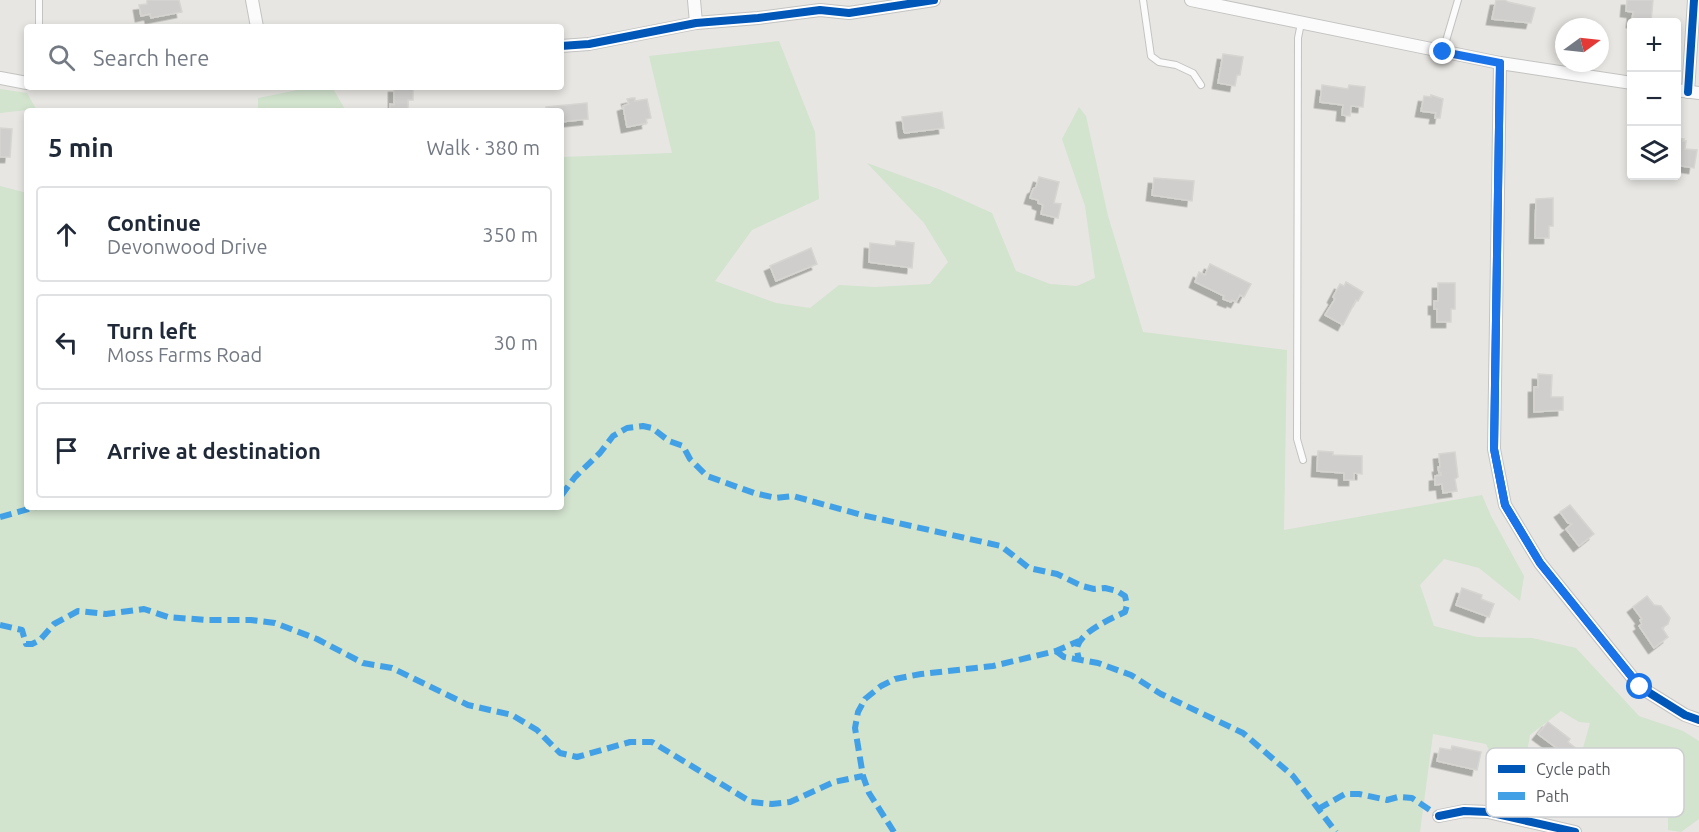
<!DOCTYPE html>
<html lang="en">
<head>
<meta charset="utf-8">
<style>
	:root { --surface:#fff; --page:#f2f2f3; --text:#1f2937; --muted:#747a83; --line:#e0e1e3 }
	body { margin:0; font-family:Ubuntu,sans-serif; background:var(--page); color:var(--text) }
	.controls { position:absolute; right:18px; top:18px; display:grid; overflow:hidden; border-radius:6px; box-shadow:0 3px 9px #0003 }
	.controls button { width:54px; height:54px; display:grid; place-items:center; padding:0; border:0; border-bottom:2px solid var(--line); background:var(--surface); color:var(--text); font:30px sans-serif }
	.compass { position:absolute; left:1555px; top:18px; width:54px; height:54px; border-radius:50%; background:var(--surface); box-shadow:0 3px 9px #0003; rotate:75deg }
	.stop { position:absolute; width:18px; height:18px; margin:-14px; border:4px solid #1a73e8; border-radius:50%; background:#fff }
	.stop.end { background:#1a73e8; border-color:#fff; box-shadow:0 2px 6px #0008 }
	.list { margin:0; padding:0; list-style:none }
	h2 { display:flex; justify-content:space-between; align-items:center; height:78px; margin:0; padding:0 24px; font-size:26px }
	h2 small { font-size:20px; font-weight:400; color:var(--muted) }
	.list li { display:grid; grid-template-columns:39px 1fr auto; gap:18px; align-items:center; box-sizing:border-box; height:96px; margin:0 12px 12px; padding:0 12px; border:2px solid var(--line); border-radius:6px }
	.list b { display:block; font-size:22px; white-space:nowrap }
	.list p { margin:0; font-size:20px; white-space:nowrap; color:var(--muted) }
	.list em { font-size:20px; font-style:normal; color:var(--muted) }
	.icon { flex:none; width:33px; height:33px; fill:none; stroke:currentColor; stroke-width:2; stroke-linecap:round; stroke-linejoin:round }
	.map { position:relative; flex:none; width:1699px; height:832px; overflow:hidden }
	.search { position:absolute; background:var(--surface); box-shadow:0 3px 9px #0003; left:24px; top:24px; width:540px; height:66px; display:flex; align-items:center; gap:15px; box-sizing:border-box; padding:0 21px; border-radius:6px; color:var(--muted); font-size:22px }
	.panel { position:absolute; background:var(--surface); box-shadow:0 3px 9px #0003; left:24px; top:108px; width:540px; height:402px; border-radius:6px }
	.map>svg:first-child { display:block }
</style>
</head>
<body>
<div class="map">
<svg width="1699" height="832" viewBox="0 0 1699 832">
	<defs>
		<filter id="shadow"><feDropShadow dx="-5.5" dy="5.5" stdDeviation="0" flood-color="#0004"/></filter>
	</defs>
	<rect width="100%" height="100%" fill="#e7e6e2"/>
	<g fill="#d2e3ce">
		<path d="M779,41L815,132L819,199L752,230L715,281L776,303L810,308L839,285L875,287L930,284L948,262L924,223L867,163L941,190L992,213L1016,271L1050,284L1077,286L1095,278L1085,206L1062,139L1079,107L1086,116L1108,216L1143,332L1287,350L1284,530L1482,495L1491,516L1524,576L1520,601L1479,568L1444,559L1420,585L1434,626L1477,637L1532,638L1576,648L1639,716L1683,731L1699,741V819L1681,832L1668,830V809L1677,777L1672,768L1639,758L1615,767L1594,813L1557,811L1573,784L1590,723L1579,722L1561,711L1530,735L1522,780L1513,791L1505,790L1503,778L1486,744L1433,734L1420,832H0V186L27,193V507H561V157L672,153L649,56Z"/>
		<path d="M312,87H332L346,111H258V98Z"/>
		<path d="M0,89L27,93L36,109L0,113Z"/>
	</g>
	<g fill="#cfcecc" stroke="#d6d5d1" stroke-width="1.5" filter="url(#shadow)">
		<path d="M147,0H179L182,12L151,18L150,14L141,16L139,5L147,4Z"/>
		<path d="M1496,0H1505L1508,2L1535,8L1531,23L1492,19Z"/>
		<path d="M1627,0H1653L1651,22H1632L1633,12L1626,11Z"/>
		<path d="M1223,54L1243,57L1240,75H1237L1235,86L1218,83Z"/>
		<path d="M1322,85L1348,89L1349,85L1365,87L1363,107L1351,106L1350,116L1342,115L1343,105L1320,102Z"/>
		<path d="M394,87H413V100H408V111H390V104L394,105Z"/>
		<path d="M1431,95L1443,99L1440,118H1435L1436,113L1421,111L1424,96L1431,97Z"/>
		<path d="M632,98H635V101L647,99L651,118L646,119L647,123L627,127L623,106L629,104L627,99Z"/>
		<path d="M587,103L588,119L561,122V111H546V107Z"/>
		<path d="M942,112L944,128L905,133L904,132L902,117Z"/>
		<path d="M0,128L12,129L10,157H0Z"/>
		<path d="M1676,138L1684,139L1683,141H1686L1685,149L1697,150L1694,168L1676,165Z"/>
		<path d="M1039,177L1059,182L1054,203L1061,204L1058,218L1041,214L1043,205L1038,203V200L1030,198L1033,189L1036,187Z"/>
		<path d="M1154,178L1194,181L1192,201L1152,195Z"/>
		<path d="M1553,198V226H1549V238H1535L1536,199Z"/>
		<path d="M896,241L914,243L912,268L869,262L870,243L895,246Z"/>
		<path d="M811,248L817,264L776,281L770,266Z"/>
		<path d="M1210,264L1251,284L1244,297L1240,295L1236,302L1232,300L1231,302L1223,299L1224,296L1195,282L1199,272L1205,275Z"/>
		<path d="M1346,282L1363,292L1358,301L1356,300L1343,325L1325,315L1335,299L1333,297L1340,284L1344,286Z"/>
		<path d="M1438,283H1455V309H1451V322H1437V309H1434V301H1438Z"/>
		<path d="M1538,374L1552,375L1551,397H1563V410L1534,412V387H1538Z"/>
		<path d="M1318,451L1333,452V455L1362,456V474L1354,473V480H1344V473L1317,471Z"/>
		<path d="M1455,452L1458,477L1455,479L1457,491L1443,493L1442,484L1435,485V476L1441,475V473H1439L1438,467H1440L1439,454Z"/>
		<path d="M1570,505L1594,534L1579,546L1566,529L1572,524L1568,523L1560,512Z"/>
		<path d="M1462,588L1482,595L1481,599L1494,604L1489,617L1456,605Z"/>
		<path d="M1647,596L1654,605L1661,606L1670,618L1668,624L1662,628L1668,637L1654,648L1639,626L1642,624L1640,620L1642,619L1633,607Z"/>
		<path d="M1548,722L1570,739L1568,742L1577,749L1568,760L1557,751L1558,749L1538,734Z"/>
		<path d="M1452,746L1481,752L1477,770L1437,761L1440,748L1451,750Z"/>
	</g>
	<g fill="none" stroke-linecap="round" stroke-linejoin="round">
		<defs>
			<g id="lane">
				<path d="M1143,0L1151,56L1159,62L1176,65L1193,73L1201,85"/>
				<path d="M1301,23L1298,38L1297,439L1303,460"/>
				<path d="M39,27V0"/>
				<path d="M1443,51L1458,0"/>
			</g>
			<g id="street">
				<path d="M252,0L257,27"/>
				<path d="M694,0L696,23"/>
				<path d="M1191,0L1500,63L1632,83"/>
				<path d="M561,46L589,44L696,23L758,18L820,10L849,13L934,0"/>
				<path d="M1500,63L1494,449L1505,505L1540,563L1640,687L1685,715L1699,720"/>
				<path d="M0,78L27,83"/>
				<path d="M1676,90L1699,93"/>
				<path d="M1688,92L1694,0"/>
				<path d="M1439,816L1464,811L1488,812L1575,832"/>
			</g>
		</defs>
		<use href="#lane" stroke="#c3c3c2" stroke-width="8"/>
		<use href="#street" stroke="#c3c3c2" stroke-width="14"/>
		<use href="#lane" stroke="#fbfbfb" stroke-width="6"/>
		<use href="#street" stroke="#fbfbfb" stroke-width="12"/>
		<g stroke="#42a1e6" stroke-width="6" stroke-dasharray="12 6" stroke-linecap="butt">
			<path d="M561,496L575,477L600,453L613,436L627,428L643,426L652,428L669,441L683,446L690,459L707,476L754,493L776,498L793,496L862,515L1001,546L1029,568L1057,574L1082,586L1094,589L1105,588L1117,591L1125,596L1127,605L1125,612C1112,618 1083,631 1078,645C1076,650 1078,654 1079,660"/>
			<path d="M0,517L36,507"/>
			<path d="M0,625L22,630L26,644H32L40,640L54,624L78,611L106,614L144,609L168,617L206,620H251L275,623L317,639L363,663L392,668L468,705L512,715L537,730L560,753L577,757L630,742H652L751,802L772,804L790,802L834,782L863,776"/>
			<path d="M1056,651L1064,657L1098,663L1131,675L1161,694L1243,733L1293,776L1336,832"/>
			<path d="M1318,809L1345,794H1359L1387,800L1398,797L1412,798L1439,816"/>
			<path d="M894,832L869,793L863,776L855,728L858,712L865,699L881,686L895,679L921,674L993,666L1056,651L1079,641"/>
		</g>
		<defs>
			<g id="cycleway">
				<path d="M561,46L589,44L696,23L758,18L820,10L849,13L934,0"/>
				<path d="M1500,63L1494,449L1505,505L1540,563L1640,687L1685,715L1699,720"/>
				<path d="M1688,92L1694,0"/>
				<path d="M1439,816L1464,811L1488,812L1575,832"/>
			</g>
		</defs>
		<use href="#cycleway" stroke="#fff" stroke-width="11"/>
		<use href="#cycleway" stroke="#0057b8" stroke-width="8"/>
	</g>
	<g fill="none" stroke-linecap="round" stroke-linejoin="round">
		<path stroke="#1a73e8" stroke-width="8" d="M1443,52L1500,63L1494,449L1505,505L1540,563L1640,687"/>
	</g>
	<rect x="1486" y="748" width="198" height="69" rx="9" fill="#fff" stroke="#cdcecf" stroke-width="1.5"/>
	<rect x="1498" y="765" width="27" height="8" fill="#0057b8"/>
	<rect x="1498" y="792" width="27" height="8" fill="#42a1e6"/>
	<g font-size="16" fill="#585c60">
		<text x="1536" y="775">Cycle path</text>
		<text x="1536" y="802">Path</text>
	</g>
</svg>
<div class="controls">
<button>+</button>
<button>−</button>
<button><svg class="icon" aria-label="layers" viewBox="0 0 24 24"><path d="M12 4l9 5-9 5-9-5zM3 14l9 5 9-5"/></svg></button>
</div>
<svg class="compass" viewBox="-18 -18 36 36"><path d="M0-13l5 13h-10z" fill="#e53935"/><path d="M0 13l5-13h-10z" fill="#747a83"/></svg>
<div class="stop" style="left:1640px;top:687px"></div>
<div class="stop end" style="left:1443px;top:52px"></div>
<div class="search"><svg class="icon" aria-label="search" viewBox="0 0 24 24"><circle cx="10" cy="10" r="6"/><path d="M15 15l6 6"/></svg>Search here</div>
<section class="panel">
<h2>5 min<small>Walk · 380 m</small></h2>
<ul class="list">
<li><svg class="icon" aria-label="ahead" viewBox="0 0 24 24"><path d="M12 20V5M6 11l6-6 6 6"/></svg><div><b>Continue</b><p>Devonwood Drive</p></div><em>350 m</em></li>
<li><svg class="icon" aria-label="left" viewBox="0 0 24 24"><path d="M17 20v-9H6M10 6l-5 5 5 5"/></svg><div><b>Turn left</b><p>Moss Farms Road</p></div><em>30 m</em></li>
<li><svg class="icon" aria-label="arrive" viewBox="0 0 24 24"><path d="M6 21V4h12l-3 4 3 4H6"/></svg><div><b>Arrive at destination</b></div></li>
</ul>
</section>
</div>
</body>
</html>
